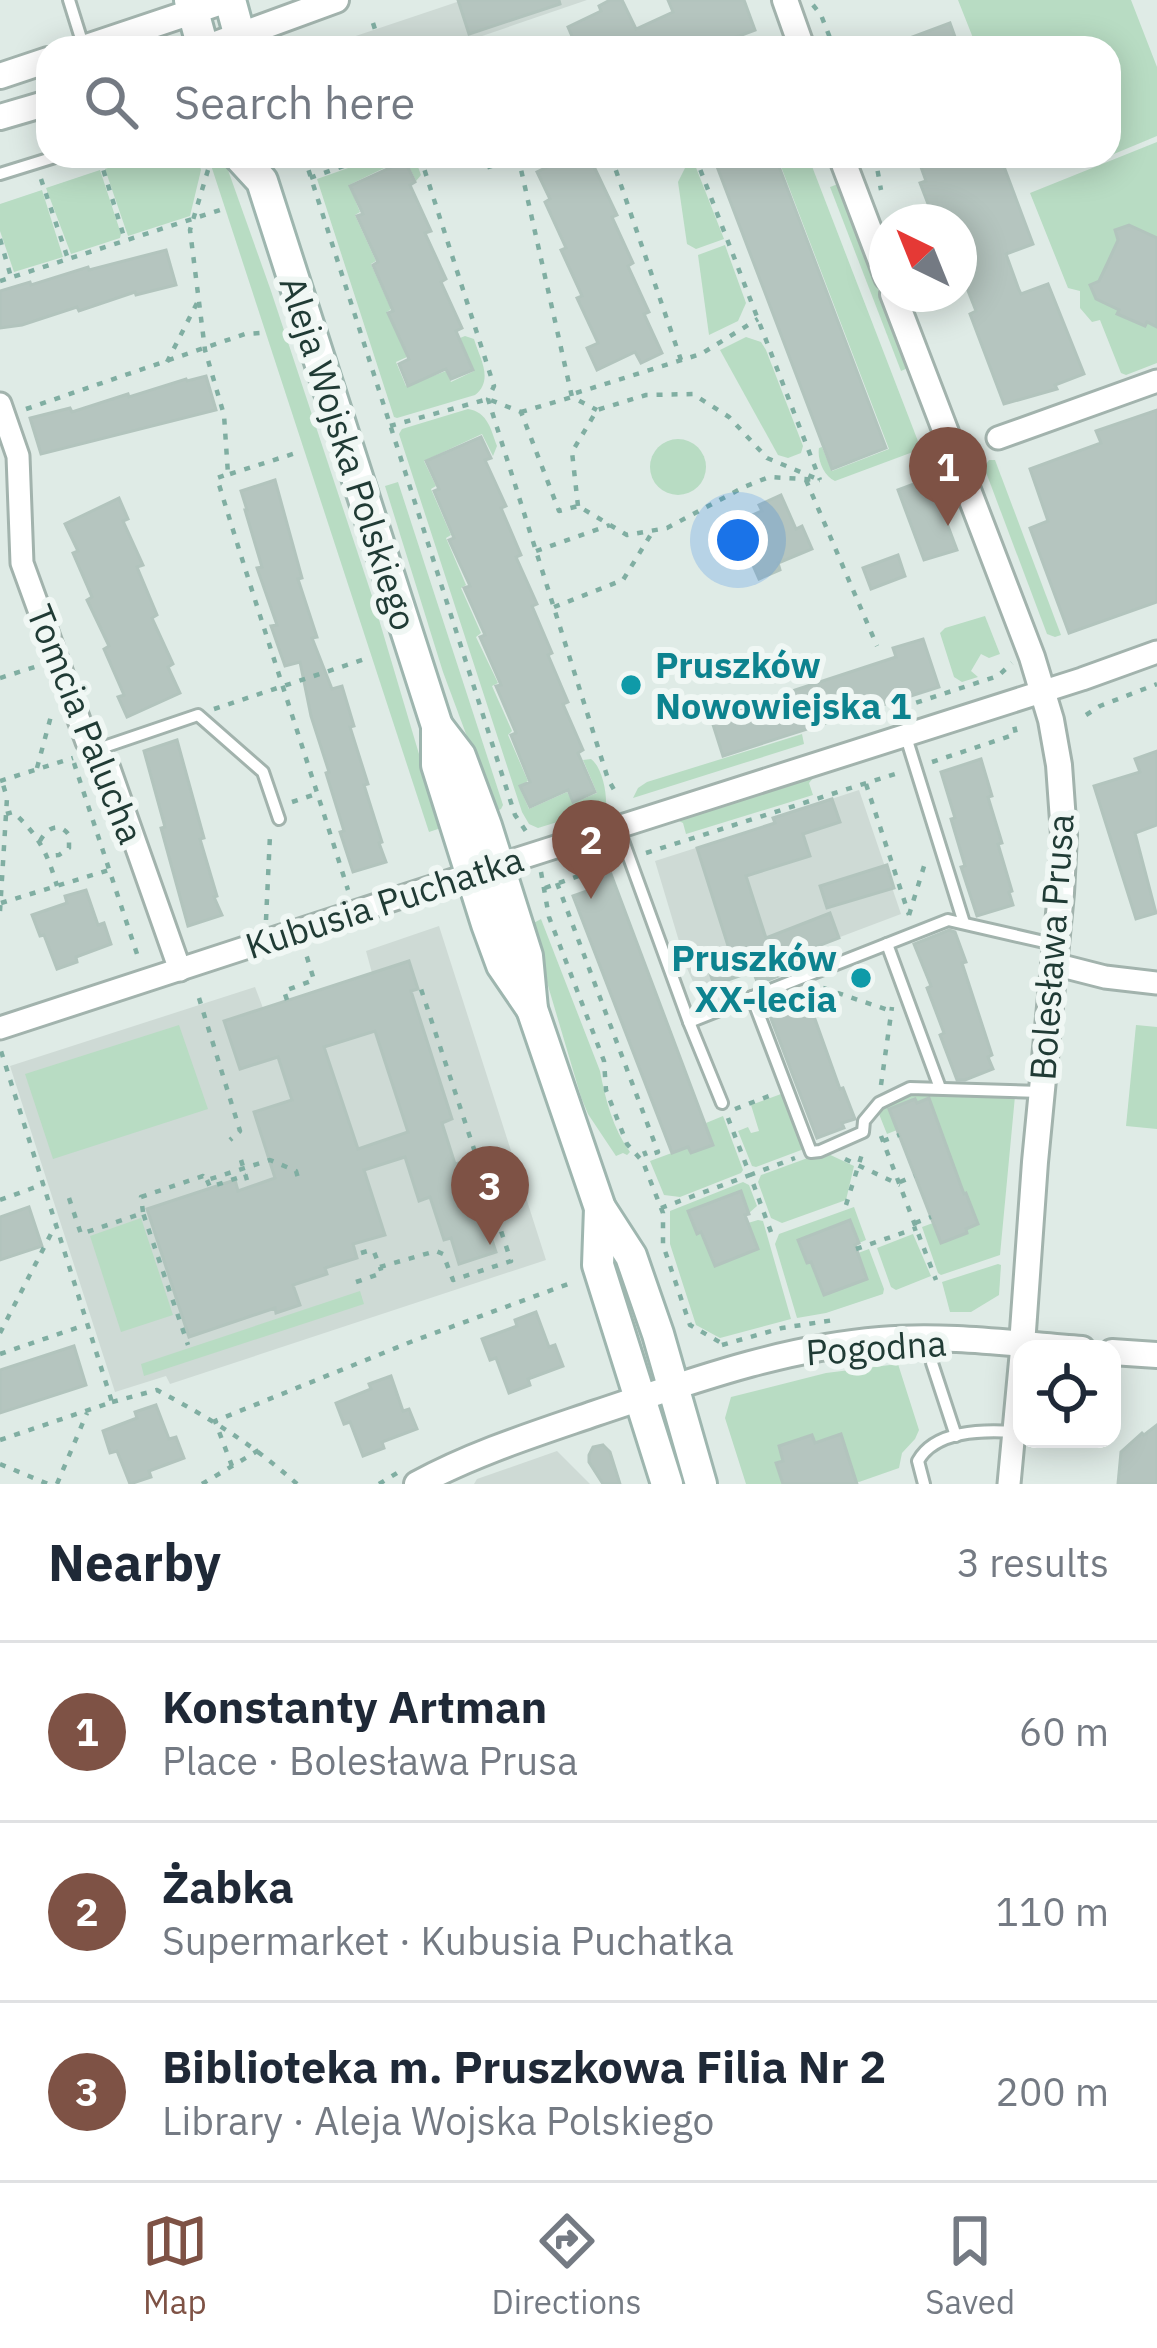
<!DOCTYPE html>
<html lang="en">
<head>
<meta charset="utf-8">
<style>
	:root { --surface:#fff; --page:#f2f2f3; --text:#1f2937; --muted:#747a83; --line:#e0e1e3; --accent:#7e5245 }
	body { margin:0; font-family:"IBM Plex Sans",sans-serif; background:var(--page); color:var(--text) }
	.controls { position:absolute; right:36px; bottom:36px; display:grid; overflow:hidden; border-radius:24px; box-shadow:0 6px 30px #0003 }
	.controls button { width:108px; height:108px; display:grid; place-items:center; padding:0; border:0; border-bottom:3px solid var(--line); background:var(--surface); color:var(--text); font:60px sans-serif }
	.compass { position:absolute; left:869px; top:204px; width:108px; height:108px; border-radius:50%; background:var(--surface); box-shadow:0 6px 30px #0003; rotate:317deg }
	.you { position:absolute; left:738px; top:540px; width:42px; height:42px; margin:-30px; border:9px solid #fff; border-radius:50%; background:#1a73e8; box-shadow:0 0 0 18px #1a73e833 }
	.badge { display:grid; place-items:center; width:78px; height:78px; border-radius:50%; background:var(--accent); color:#fff; font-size:39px; font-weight:700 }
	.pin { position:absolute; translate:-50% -99px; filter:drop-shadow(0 3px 6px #0008) }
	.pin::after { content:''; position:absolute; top:63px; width:42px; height:36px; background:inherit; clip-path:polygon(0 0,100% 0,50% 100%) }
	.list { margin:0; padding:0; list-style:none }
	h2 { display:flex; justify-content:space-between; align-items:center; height:156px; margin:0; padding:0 48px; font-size:51px }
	h2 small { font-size:39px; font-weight:400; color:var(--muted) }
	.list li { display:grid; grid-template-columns:78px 1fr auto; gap:36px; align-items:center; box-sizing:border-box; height:180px; padding:0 48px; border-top:3px solid var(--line) }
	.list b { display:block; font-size:45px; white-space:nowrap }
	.list p { margin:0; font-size:39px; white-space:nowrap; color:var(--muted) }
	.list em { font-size:39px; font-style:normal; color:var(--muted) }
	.icon { flex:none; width:66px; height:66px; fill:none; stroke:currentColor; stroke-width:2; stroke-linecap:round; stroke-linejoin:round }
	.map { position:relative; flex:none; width:1157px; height:1484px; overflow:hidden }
	.search { position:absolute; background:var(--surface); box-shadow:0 6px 30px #0003; left:36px; right:36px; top:36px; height:132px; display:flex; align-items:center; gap:30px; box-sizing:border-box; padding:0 42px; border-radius:36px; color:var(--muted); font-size:45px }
	.sheet { height:696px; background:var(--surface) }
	nav { display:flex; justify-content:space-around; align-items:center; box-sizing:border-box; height:168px; border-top:3px solid var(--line); background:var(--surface); font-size:33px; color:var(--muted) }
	nav a { display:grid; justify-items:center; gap:6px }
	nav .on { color:var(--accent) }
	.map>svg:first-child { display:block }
</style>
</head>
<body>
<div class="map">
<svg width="1157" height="1484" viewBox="0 0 1157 1484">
	<rect width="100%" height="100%" fill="#dfebe6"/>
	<g fill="#cedad5">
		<path d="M463,0H587L447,48H320Z"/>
		<path d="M859,790L901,914L697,991L687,968L655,861L774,823L773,818Z"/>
		<path d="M439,926L546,1260L170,1384L166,1376L115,1392L10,1066L255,987L263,1008L372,973L366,951Z"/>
		<path d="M557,1451L590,1484H474L477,1479Z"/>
	</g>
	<g fill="#b8dcc3">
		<path d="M958,0H1131L1157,67V136L1109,156V48H977Z"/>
		<path d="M1157,142V363L1126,375L1121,373L1100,320L1092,322L1080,308V291L1068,288L1030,193Z"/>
		<path d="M143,156H197L201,170L190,216L128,236L105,169Z"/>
		<path d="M208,156H223L271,291L372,596L441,828L429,832Z"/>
		<path d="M382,156H414L421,175L416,181L405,158L349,185L360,212L355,215L376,261L371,264L391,309L387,312L407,357L396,362L406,386L446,371L451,382L474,371L460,338L465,336L474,339C480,359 494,380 475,395L397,418L394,417L317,179Z"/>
		<path d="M777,156H808L921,449L835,481C824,476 817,460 819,448L822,447L832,471L889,449Z"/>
		<path d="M695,165L724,239L696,249L687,244L678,182L685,168Z"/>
		<path d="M100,170L121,234L120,238L71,254L46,188Z"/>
		<path d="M838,184L908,368L901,371L830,187Z"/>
		<path d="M42,190L63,257L14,272L0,231V204Z"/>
		<path d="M725,245L746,303L738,321L709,335L698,255Z"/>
		<path d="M746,337L761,342L766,350L803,446L801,453L788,458L778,455L720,350Z"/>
		<path d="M468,409C488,412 491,430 497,446L493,456L482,434L424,461L436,486L431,489L451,535L446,538L466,585L461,588L481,633L476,637L498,683L492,686L512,731L508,735L528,781L519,786L529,809L567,792L573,803L597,793L583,760L591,759C602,767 607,792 606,807L538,828L529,824L522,812L399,434L402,429Z"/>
		<circle cx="678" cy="467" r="28"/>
		<path d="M989,460H995L1061,635L1055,637L1047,634L984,467Z"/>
		<path d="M398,482L503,805L501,809L495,812L443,672L385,486Z"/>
		<path d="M985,616L1000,654L989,658L981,654L971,671L978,677L962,682L954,677L940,633L945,628Z"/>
		<path d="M802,734L804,744L633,798L638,788L647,782Z"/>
		<path d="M814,777L809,783L813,795L686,834L683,823L677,820Z"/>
		<path d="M541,919L600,1071C605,1098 613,1129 630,1152L627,1155L623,1153L616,1156L588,1114L581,1097L530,925Z"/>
		<path d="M179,1025L208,1109L53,1159L25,1074Z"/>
		<path d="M1136,1025L1157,1027V1129L1126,1126Z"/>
		<path d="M781,1094H785L804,1144V1149L756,1167L752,1166L738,1131L748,1127L751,1133L759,1131L751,1105Z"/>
		<path d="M910,1094L1015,1096L1000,1255L941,1275L938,1273L922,1227L933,1223L941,1243L967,1233L966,1229L978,1223L967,1194H964L930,1099L917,1103L914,1099L889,1108L897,1130L887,1134L879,1114L888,1102Z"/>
		<path d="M723,1116L743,1170L741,1173L680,1197L664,1195L650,1161L688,1147L691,1153L713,1145L706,1123Z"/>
		<path d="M824,1152L854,1166L846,1200L782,1223L771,1218L758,1182L761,1175Z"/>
		<path d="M743,1182L749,1185L757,1206L749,1213L740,1191L688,1212L697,1233L701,1232L758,1249L748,1223L758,1220L763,1221L791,1319L720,1338L696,1325L670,1244V1211Z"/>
		<path d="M854,1207L866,1240L859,1243L850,1220L798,1241L807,1263L811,1262L824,1295L867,1279L858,1253L869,1249L884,1289L883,1294L826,1313L797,1318L775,1244L779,1234Z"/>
		<path d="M141,1218L173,1315L121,1332L90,1236Z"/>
		<path d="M913,1234L931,1276L896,1290L891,1287L877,1248Z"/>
		<path d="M998,1264L1001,1265L999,1295L971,1312H950L942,1282Z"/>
		<path d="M360,1291L364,1304L144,1376L141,1364Z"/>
		<path d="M898,1364L919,1430L915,1439L902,1453L899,1468L859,1482L853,1481V1470L841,1435L815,1443L812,1436L776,1464L785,1484H746L725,1418L731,1397L826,1373Z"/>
	</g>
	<g fill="#b5c5bf" stroke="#b2c4bd" stroke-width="3" fill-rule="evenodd">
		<path d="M458,0H559L560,4L469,34Z"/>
		<path d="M610,0H622L636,29L673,12L668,0H744L755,30L707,48H577L568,27L601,11L599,6Z"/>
		<path d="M950,23L959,48H889L888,46Z"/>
		<path d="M570,156H589L617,215L612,217L633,263L628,266L649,312L644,314L662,353L641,363L635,352L597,370L587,348L598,343L577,298L582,296L561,250L566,248L545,202L550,199L537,172Z"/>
		<path d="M713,156H775L886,448L832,469Z"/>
		<path d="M917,156H956L959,164L970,160L972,164L1000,156L1033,244L1006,254L1019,290L1021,294L1048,284L1084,374L1055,385L1057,389L1004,404L970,314L976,311L959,268V222H935L920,183L926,181Z"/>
		<path d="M405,161L415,182L410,185L431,231L425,233L446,279L441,282L462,328L456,331L473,370L451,379L446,369L408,386L399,364L409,359L388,313L393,311L373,265L378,262L357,216L363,214L350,186Z"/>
		<path d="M1129,225L1157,238V327L1147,322L1145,326L1117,314L1119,310L1096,299L1090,285L1099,281L1108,262L1118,240L1115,230Z"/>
		<path d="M166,250L176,285L136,295L135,292L79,311L77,307L22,325L0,328V291L30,282L31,285L88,267L89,270Z"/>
		<path d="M206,376L216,410L41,454L30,418L70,408L72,412L128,394L129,397L186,379L187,381Z"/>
		<path d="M1157,410V602L1069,633L1030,528L1048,521L1030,469L1101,443L1096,431Z"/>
		<path d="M481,437L491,458L485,460L506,506L501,508L521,555L516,557L537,604L532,606L552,653L548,655L568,702L563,704L583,750L578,753L595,792L573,802L568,790L530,807L520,786L530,782L511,735L516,733L496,686L501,685L480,637L485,635L464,588L470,586L449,540L454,538L434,491L439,489L426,461Z"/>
		<path d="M930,478L957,550L924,560L898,490Z"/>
		<path d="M275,480L302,578L298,579L317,637L312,638L332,689L342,686L354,726L350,727L368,784L364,785L382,842L379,843L386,862L353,872L340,832L344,831L326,773L329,772L311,716L300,662L285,666L271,626L277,625L257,568L262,567L245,510H247L241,491Z"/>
		<path d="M781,495L796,529L802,526L812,549L778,563L780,570L759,579L744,545L738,548L727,526L762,511L759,505Z"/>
		<path d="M119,498L128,519L123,521L143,565L137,567L157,615L152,618L173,664L168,667L180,693L127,717L118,697L124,695L104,649L109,646L87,600L92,597L73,553L78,551L65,524Z"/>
		<path d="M898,555L905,576L871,589L863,568Z"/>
		<path d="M923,639L939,687L723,756L708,709L736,699L740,708L896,657L893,648Z"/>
		<path d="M177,740L204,838L200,839L217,896L214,897L222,915L188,926L161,828L165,827L144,751Z"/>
		<path d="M1157,751V825L1135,833L1156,913L1136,919L1094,786L1140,772L1135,759Z"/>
		<path d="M981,759L992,796L988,797L1002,843L998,844L1012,891L1009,892L1013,905L977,916L961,867L965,866L951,819L955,818L941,772Z"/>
		<path d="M832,799L840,822L803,834L810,856L746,876L766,938L830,913L839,938L779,961L784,974L758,984L753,971L714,985L706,961L730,952L697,848L775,823L773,818Z"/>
		<path d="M887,865L894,888L827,908L820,886Z"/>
		<path d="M611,874L713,1145L691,1153L688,1147L672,1153L573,896L590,890L587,883Z"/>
		<path d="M86,890L98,925L104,923L111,944L76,957L77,962L57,969L44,935L40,936L32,915L67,903L65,896Z"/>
		<path d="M949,930L955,932L966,962L962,963L992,1055L988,1057L993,1069L965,1080H957L940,1035L944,1033L927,988L931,986L914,944Z"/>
		<path d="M409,961L418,989L411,991L452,1119L442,1123L455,1164L466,1161L496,1252L459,1264L451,1238L444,1240L430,1197L419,1201L405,1157L364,1170L385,1235L353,1244L357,1258L325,1268L327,1274L293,1285L300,1305L276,1313L275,1308L189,1337L147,1209L235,1180L238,1191L275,1178L254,1112L292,1100L278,1057L240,1069L224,1021ZM375,1031L408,1132L358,1149L324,1047Z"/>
		<path d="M791,992L794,998L806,994L840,1089L843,1088L855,1119L842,1123L844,1128L817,1138L765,1003Z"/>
		<path d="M929,1098L964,1194L966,1193L978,1224L966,1229L967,1233L941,1243L889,1109L915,1099L917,1103Z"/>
		<path d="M741,1191L749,1214L745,1215L758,1249L715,1266L701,1232L697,1234L688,1211Z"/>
		<path d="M29,1207L42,1246L0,1260V1217Z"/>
		<path d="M850,1220L859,1243L855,1245L867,1279L824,1295L811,1262L807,1263L798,1240Z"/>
		<path d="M536,1312L549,1347L555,1345L563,1366L528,1379L530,1385L509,1393L496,1358L490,1360L482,1339L517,1326L515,1320Z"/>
		<path d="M74,1346L86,1385L0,1413V1370Z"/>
		<path d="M391,1376L403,1411L409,1409L417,1429L382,1442L384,1448L363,1456L350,1422L344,1424L336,1403L371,1389L369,1384Z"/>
		<path d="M156,1405L169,1439L176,1437L184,1458L149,1471L151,1477L130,1484L117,1451L110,1453L103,1431L137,1418L135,1412Z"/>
		<path d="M1157,1425V1484H1118L1121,1452L1142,1433L1144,1435Z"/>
		<path d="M841,1434L857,1484H783L776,1463L783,1461L779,1446L812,1435L815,1443Z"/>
		<path d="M603,1445L610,1452L620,1484H603L589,1462V1455L593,1447Z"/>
	</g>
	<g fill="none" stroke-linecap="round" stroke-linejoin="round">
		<defs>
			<g id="service">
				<path d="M69,0L84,48"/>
				<path d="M0,174L58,156"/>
				<path d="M906,737L964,923"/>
				<path d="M98,749L198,715L263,772L279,819"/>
				<path d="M618,827L689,1022L722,1103"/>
				<path d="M887,944L940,1088"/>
				<path d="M752,997L811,1152L820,1151L863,1132L864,1121L879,1103L910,1088L1041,1092"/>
				<path d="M689,1022L948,920L1053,944"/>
				<path d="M932,1363L956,1436"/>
				<path d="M924,1484L918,1461C935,1430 983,1430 1014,1432"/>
			</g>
			<g id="minor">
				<path d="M0,404L18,456L22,563L87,742L107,763L180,970"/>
				<path d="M998,438L1157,381"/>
				<path d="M1054,964L1105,977L1157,983"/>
				<path d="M0,1028L499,865L1082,679L1157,652"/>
				<path d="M1009,1484L1022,1345"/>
			</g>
			<g id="tertiary">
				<path d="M785,0L802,48"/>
				<path d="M84,48L227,0"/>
				<path d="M205,48L336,0"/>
				<path d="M0,76L48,60"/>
				<path d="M0,117L48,103"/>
				<path d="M841,156L887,277"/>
				<path d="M893,294L1032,657L1051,720L1059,765L1064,835L1061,893L1035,1162L1022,1345"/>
				<path d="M1112,1352L1157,1355"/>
				<path d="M417,1484C474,1453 535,1434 596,1413C689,1382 782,1348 880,1340C946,1334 1015,1344 1082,1349"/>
			</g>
			<g id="secondary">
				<path d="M190,0L203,48"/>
				<path d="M230,0L243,48"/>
				<path d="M239,156L262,181L437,726V765L487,924L502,965L532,1009"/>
				<path d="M437,726L460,756L486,826L527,956L532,1009L600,1208L631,1256L658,1334L701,1484"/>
				<path d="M600,1208L598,1265L667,1484"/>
			</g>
		</defs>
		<use href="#service" stroke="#a2b3ad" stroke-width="16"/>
		<use href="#minor" stroke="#a2b3ad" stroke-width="27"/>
		<use href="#tertiary" stroke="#a2b3ad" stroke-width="30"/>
		<use href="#secondary" stroke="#9eb6af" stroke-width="36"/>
		<g stroke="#80aea2" stroke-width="4.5" stroke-dasharray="6 9" stroke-linecap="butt">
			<path d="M813,5L821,15L834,48"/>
			<path d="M373,23L381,48"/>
			<path d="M99,156L125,240"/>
			<path d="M304,156L515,815L527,833"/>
			<path d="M420,156L494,386L488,399L608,779L617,795"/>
			<path d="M518,156L572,397L597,410"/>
			<path d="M611,156L681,360"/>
			<path d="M695,156L820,480"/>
			<path d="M875,156L881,190"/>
			<path d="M473,164L485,168L527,156"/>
			<path d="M208,170L190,230L205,350L224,415L228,474L217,478C259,616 305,753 348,890"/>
			<path d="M310,178L372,156"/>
			<path d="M41,179L68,259"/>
			<path d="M0,239L11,277"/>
			<path d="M0,281L220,210"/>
			<path d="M167,362L197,303"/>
			<path d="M576,393L701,354L758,319"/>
			<path d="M26,409L245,334L260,333"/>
			<path d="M521,412L572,397"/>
			<path d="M390,426L488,399L521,412L559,511L578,506L627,535L667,528L744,487L769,477L820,480"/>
			<path d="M230,474L299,452"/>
			<path d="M806,480L877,646"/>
			<path d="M578,506L572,452L597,410L646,395L693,394L729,417L767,458L815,478"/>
			<path d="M536,551L610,525"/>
			<path d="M554,607L623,580L653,531"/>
			<path d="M0,678L38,666"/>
			<path d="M214,709L365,659"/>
			<path d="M904,711L912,704L998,676L1012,663"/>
			<path d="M1086,715L1100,706L1157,684"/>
			<path d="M932,762L1016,734L1013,721"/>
			<path d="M74,763L138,957"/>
			<path d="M37,768L51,716"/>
			<path d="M0,781L73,758"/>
			<path d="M866,784L909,915"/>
			<path d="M292,802L316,794"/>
			<path d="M6,814L13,812C39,836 47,852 57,886"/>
			<path d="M40,841C47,828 59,821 69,835V848L59,855L48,856"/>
			<path d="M646,853L898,773"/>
			<path d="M541,872L549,917L604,1061L606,1090L627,1144L643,1162L663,1213V1245L690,1325L723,1344"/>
			<path d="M557,883L658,1152L646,1156L644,1151"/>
			<path d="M545,888L612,864"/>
			<path d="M1,903L109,870"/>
			<path d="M0,911L7,798L2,781"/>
			<path d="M909,915L925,863"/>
			<path d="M266,920L270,835"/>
			<path d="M823,988L891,1011"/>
			<path d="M199,998L240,1131L230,1140"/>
			<path d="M287,1000L284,991L314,980L306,954"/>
			<path d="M881,1085L892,1007"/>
			<path d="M735,1109L769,1096"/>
			<path d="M881,1136L936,1280"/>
			<path d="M883,1141L899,1135"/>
			<path d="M845,1159L900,1185"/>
			<path d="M241,1160L249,1187"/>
			<path d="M207,1180L210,1187L246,1175"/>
			<path d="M900,1182L914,1176"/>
			<path d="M69,1198L81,1234L143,1213L188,1345"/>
			<path d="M0,1200L44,1184"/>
			<path d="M846,1205L862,1154"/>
			<path d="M661,1208L750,1175L728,1118"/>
			<path d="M143,1212L141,1197L203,1176L207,1180L270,1160L296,1171L298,1178"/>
			<path d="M915,1223L931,1217"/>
			<path d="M771,1232L750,1175L795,1158"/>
			<path d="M856,1249L917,1228"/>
			<path d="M361,1253L371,1250L374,1252L380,1267L436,1251L443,1254L453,1280L511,1261L421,989"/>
			<path d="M356,1282L382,1273L380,1267"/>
			<path d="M0,1333L55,1226"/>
			<path d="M722,1345L782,1328L834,1320"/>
			<path d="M0,1354L85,1325"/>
			<path d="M112,1402L157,1390C211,1419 251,1443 297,1484"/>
			<path d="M0,1440L112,1402L1,1051"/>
			<path d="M0,1464L48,1484"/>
			<path d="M232,1466L215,1421L413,1341L568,1284"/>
			<path d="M57,1484L87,1413"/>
			<path d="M202,1484L259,1450"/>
			<path d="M379,1484L397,1473"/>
		</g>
		<use href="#service" stroke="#fff" stroke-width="10"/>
		<use href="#minor" stroke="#fff" stroke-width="21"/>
		<use href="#tertiary" stroke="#fff" stroke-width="24"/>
		<use href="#secondary" stroke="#fff" stroke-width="30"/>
	</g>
	<g fill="#0f9aa8" stroke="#f0f7f4" stroke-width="4.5">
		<circle cx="631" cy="685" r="12"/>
		<circle cx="861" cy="978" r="12"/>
	</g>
	<g text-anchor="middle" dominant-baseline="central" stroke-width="12" stroke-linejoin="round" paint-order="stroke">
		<g font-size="36" fill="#203b35" stroke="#f0f7f4">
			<text transform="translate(349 453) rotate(72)">Aleja Wojska Polskiego</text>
			<text transform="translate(86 724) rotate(68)">Tomcia Palucha</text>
			<text transform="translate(384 902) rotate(-18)">Kubusia Puchatka</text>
			<text transform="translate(1051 947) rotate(-86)">Bolesława Prusa</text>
			<text transform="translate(876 1347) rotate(-4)">Pogodna</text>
		</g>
		<g font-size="36" font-weight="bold" fill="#0d838f" stroke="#f0f7f4" text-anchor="start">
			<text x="655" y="664">Pruszków<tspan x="655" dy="41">Nowowiejska 1</tspan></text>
			<text x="837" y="957" text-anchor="end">Pruszków<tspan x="837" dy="41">XX-lecia</tspan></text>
		</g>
	</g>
</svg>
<div class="controls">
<button><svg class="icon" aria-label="locate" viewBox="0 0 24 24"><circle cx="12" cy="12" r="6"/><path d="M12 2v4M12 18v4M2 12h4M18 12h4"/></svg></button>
</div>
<svg class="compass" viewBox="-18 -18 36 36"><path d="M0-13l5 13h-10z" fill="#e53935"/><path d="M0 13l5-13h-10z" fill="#747a83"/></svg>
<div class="you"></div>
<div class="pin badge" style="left:948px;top:526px">1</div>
<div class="pin badge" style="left:591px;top:899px">2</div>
<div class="pin badge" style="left:490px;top:1245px">3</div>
<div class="search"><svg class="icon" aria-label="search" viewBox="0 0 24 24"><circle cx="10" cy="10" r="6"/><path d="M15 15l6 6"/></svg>Search here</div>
</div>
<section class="sheet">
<h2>Nearby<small>3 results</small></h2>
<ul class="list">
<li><span class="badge">1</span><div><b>Konstanty Artman</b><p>Place · Bolesława Prusa</p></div><em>60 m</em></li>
<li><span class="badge">2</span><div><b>Żabka</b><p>Supermarket · Kubusia Puchatka</p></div><em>110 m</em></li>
<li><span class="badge">3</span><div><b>Biblioteka m. Pruszkowa Filia Nr 2</b><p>Library · Aleja Wojska Polskiego</p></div><em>200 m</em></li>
</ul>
</section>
<nav>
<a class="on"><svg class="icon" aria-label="map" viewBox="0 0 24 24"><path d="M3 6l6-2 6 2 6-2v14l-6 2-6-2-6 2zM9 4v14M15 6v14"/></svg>Map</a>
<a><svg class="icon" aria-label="directions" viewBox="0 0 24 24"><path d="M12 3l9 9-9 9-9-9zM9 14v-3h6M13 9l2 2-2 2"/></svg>Directions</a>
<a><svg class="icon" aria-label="saved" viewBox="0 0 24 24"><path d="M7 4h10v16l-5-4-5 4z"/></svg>Saved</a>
</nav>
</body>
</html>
